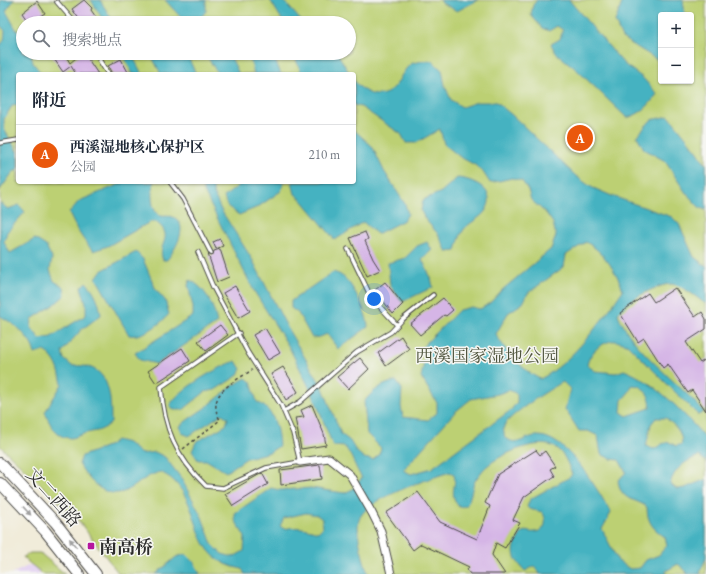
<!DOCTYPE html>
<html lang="zh">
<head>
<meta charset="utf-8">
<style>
	:root { --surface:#fff; --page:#f6f6f7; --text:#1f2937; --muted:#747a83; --line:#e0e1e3; --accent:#ea580c }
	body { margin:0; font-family:"EB Garamond","Noto Serif SC",serif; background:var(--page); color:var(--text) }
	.controls { position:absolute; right:12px; top:12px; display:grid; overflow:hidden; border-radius:4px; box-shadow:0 1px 3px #0004 }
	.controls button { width:36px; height:36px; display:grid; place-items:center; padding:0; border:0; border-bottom:1px solid var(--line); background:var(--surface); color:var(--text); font:20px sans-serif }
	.you { position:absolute; left:374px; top:299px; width:14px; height:14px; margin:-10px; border:3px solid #fff; border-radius:50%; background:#1a73e8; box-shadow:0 0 0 6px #1a73e833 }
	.badge { display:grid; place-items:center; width:26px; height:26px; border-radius:50%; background:var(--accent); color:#fff; font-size:13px; font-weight:700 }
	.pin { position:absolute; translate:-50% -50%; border:2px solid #fff; box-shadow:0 1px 4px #0006 }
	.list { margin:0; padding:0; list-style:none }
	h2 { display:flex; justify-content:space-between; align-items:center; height:52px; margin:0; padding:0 16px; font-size:17px }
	h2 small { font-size:13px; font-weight:400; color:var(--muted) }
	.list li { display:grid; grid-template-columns:26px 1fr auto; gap:12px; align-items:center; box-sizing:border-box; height:60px; padding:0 16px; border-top:1px solid var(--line) }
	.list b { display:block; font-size:15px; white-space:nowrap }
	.list p { margin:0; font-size:13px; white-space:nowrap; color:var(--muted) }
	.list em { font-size:13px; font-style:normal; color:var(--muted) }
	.icon { flex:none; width:22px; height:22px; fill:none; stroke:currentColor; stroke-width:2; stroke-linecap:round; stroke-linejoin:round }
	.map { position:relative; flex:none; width:706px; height:574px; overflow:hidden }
	.search { position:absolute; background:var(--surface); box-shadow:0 1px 3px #0004; left:16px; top:16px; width:340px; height:44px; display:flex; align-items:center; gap:10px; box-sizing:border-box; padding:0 14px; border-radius:22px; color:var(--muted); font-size:15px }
	.panel { position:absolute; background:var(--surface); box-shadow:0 1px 3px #0004; left:16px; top:72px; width:340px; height:112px; border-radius:4px }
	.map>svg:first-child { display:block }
</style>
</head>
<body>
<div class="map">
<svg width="706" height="574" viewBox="0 0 706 574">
	<rect width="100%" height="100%" fill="#f6f6f2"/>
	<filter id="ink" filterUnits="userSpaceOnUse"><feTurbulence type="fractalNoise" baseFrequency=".025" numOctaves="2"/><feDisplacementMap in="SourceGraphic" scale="8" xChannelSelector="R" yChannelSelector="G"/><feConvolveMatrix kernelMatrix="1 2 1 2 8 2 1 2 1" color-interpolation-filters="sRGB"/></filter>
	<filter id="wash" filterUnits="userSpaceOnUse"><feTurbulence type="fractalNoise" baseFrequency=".012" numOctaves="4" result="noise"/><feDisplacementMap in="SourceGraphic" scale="16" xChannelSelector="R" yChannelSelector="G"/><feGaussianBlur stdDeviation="0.9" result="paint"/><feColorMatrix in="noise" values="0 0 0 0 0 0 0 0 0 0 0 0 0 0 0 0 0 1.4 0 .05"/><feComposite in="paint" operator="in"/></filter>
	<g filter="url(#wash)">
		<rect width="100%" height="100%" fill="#f1ecda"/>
		<path fill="#e4d3f2" d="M30,565L38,569L41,574H11Z"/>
		<g fill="#bcd073" stroke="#747e4f" fill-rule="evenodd">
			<path d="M0,0H706V574H119L78,520L0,446ZM661,15H691V81H661ZM23,23H349V53H23ZM18,74H354V182H18Z"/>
			<path d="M30,553H40L65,574H41C36,567 30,565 23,557Z"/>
		</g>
		<g fill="#45b2c1" stroke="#386e76" fill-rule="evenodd">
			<path d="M2,0H14L6,11L17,31L23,35V53H31L33,63L42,74H18V105L12,106L4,119V129L18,153V170L13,172L0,190V46L4,40L5,31L0,25V1Z"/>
			<path d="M91,0H100L114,23H105Z"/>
			<path d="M165,0H206V11L197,22L186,23Z"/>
			<path d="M270,0H283L303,23H284Z"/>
			<path d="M440,0H478L457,11L442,3Z"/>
			<path d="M537,0H569L624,64L643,78L657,94C648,107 642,113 627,118L576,69L556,53L551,44L560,39L563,30L557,26L549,31L542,28L531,15L533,5Z"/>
			<path d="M623,0H683L685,15H661V62L622,38L615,22Z"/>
			<path d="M122,53H131L142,74H133Z"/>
			<path d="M150,53H186L196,74H161Z"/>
			<path d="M205,53H229L239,74H218Z"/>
			<path d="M246,53H272L281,74H254L250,59Z"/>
			<path d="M293,53H337L350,74H302Z"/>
			<path d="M423,61H432L442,70L445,86L451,100L462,107L477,102H496L512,115L576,176L591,187L612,196L672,217L679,224L694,257L706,266V304C697,298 683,285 671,284C658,284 623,302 618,314C630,349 680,383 704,412L698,415L627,344C622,343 615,340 611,341C599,344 589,354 587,365L595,371L616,373L624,370C656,382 684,413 706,439V462L699,456C685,461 674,469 670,484L677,489L685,488L706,479V558L700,572L701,574H687L686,571L678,564L666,571V574H540L535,566L525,571C511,556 511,550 522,532C527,530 530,533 535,532C546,531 548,520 542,512L529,509L527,507L530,499L570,477L572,474C568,465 565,454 556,448C539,436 495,456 483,470C480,474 476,478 474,483C471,491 471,498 466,506L459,507C448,493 457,487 454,474L450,472C431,478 363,500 359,520C355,533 364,561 368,574H245L242,569C188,559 205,511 173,480C170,477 164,474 160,472C143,477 141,483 128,490C106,501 89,481 79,464L82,456L110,445L116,440L128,443L141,454L155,452L165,457L181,478L202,517L212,544L222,554L233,557L244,551L245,537L235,520V513L271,488L280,490L311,488L344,493L353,489L362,478C355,468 353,457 345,447L333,446L314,397L289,347L254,291L199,182H214L213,192L221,210L252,259L289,331L323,388L341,434L350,441L356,451L364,458L373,460L379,454L381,448L367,434L364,402C372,391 382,384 396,381L402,389L401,406L403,417L428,420L437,413V403L421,377L425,358L422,347L459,310L471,307L480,309L490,303L502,290L551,249L556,236L553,223L546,213L531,200L528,190L522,181L512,178L490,183L483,172L475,165L460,157L444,144L440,129L416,143H406L401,134L361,107L354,105V80C364,95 383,102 396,85C400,79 404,69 411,64C414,62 420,62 423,61ZM586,242C603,251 617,272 623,290C604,318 570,365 540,379C522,370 505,351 496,334L508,313L523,303L528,293L564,267L566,255ZM563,382L570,389L565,409L579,431H588L598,436L601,454L611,459L619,460L626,472L618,481C622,502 633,497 647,507C647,522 653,529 665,537L667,545L659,555L646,560L640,568L630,569L618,561L602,529L611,513C599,492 568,437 539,436C524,435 521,448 505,438C504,434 503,429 504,426C509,415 551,388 563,382ZM632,385L640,386C647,393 652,398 650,408L627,416L621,412L622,400L629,392ZM509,390L517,394V402L511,410L432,468L411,474L403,470L455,412L471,399L498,394ZM656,418H666C675,426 682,431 682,444L676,446L669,442L662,444L654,449L646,446L651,424ZM306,513L317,515L322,519L323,527L318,532C306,528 296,526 284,529L280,526L284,518Z"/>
			<path d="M669,116L698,152L706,165V210L700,208L686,193L665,161L644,149L637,136L651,120Z"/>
			<path d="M354,130L372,146L384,171L405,204L408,214L404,220L377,234L363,222L335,240L302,200L295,194L292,182H354Z"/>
			<path d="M457,178C473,179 498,190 486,210C481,218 472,221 465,228C460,234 458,243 456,251L447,252L438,234L425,219L421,211L423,200L441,192Z"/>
			<path d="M125,182H154C151,190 150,212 161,216C165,217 170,215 173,217C191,225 174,251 167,260H163C156,244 176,237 156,222H150L108,246L93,251C82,239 75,227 69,213L79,201Z"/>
			<path d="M243,182H284L281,191L258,207L239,215L227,206L224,197Z"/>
			<path d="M0,203L8,209L19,205L25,212L7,232L4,242L10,253L35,239L46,246L52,258L50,270L54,281L64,287L65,295L55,304L32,319L31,327L40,339L51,337L86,315V303L81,287L86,282C96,292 99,302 101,315L81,330L62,352L64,359L72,366C110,362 111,394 111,423C99,433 97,430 83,434C79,435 75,438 71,438C55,438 50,424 45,412L62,384C59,370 57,359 44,351L35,354C31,337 15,324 0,316Z"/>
			<path d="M427,242L432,250L422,259L431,278L433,287L402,302L390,285L388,263L405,258L417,246Z"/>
			<path d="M136,252L143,259L156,290L165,300L169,314C161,324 142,338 129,335L96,278L101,271Z"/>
			<path d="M333,272C336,273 340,274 342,276C353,283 368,315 368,327L338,349L327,334L320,337L312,338L298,313L291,308V301Z"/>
			<path d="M190,280C206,288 214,306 217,323L157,364L140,360L135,353L193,316V307L188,285Z"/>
			<path d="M236,361L241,369L237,376L215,390L205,392L183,410H174L170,405C179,389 218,367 236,361Z"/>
			<path d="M246,378L251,382L257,402C274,409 278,429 279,446L270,452L247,458L226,472L206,460H198L192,451L196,442L226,425L228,418L222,414L189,436L182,433L180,426C190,417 200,412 210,404C222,395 232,385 246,378Z"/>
			<path d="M186,554L194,562L200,574H156L176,557Z"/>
		</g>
		<g id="blocks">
			<g fill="#d5b5e6">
				<path d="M84,0L92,8L91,10L100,23H82L72,9Z"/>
				<path d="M37,1L45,13L29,23L22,13Z"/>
				<path d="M50,53H64L70,63L82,53H92V55L88,59L98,74H76L71,66L63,72Z"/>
				<path d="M121,59L129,74H112L108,66Z"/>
				<path d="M365,232L368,239L365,241L373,259L380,270L367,276L350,238Z"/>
				<path d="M220,239L223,246L216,249L213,242Z"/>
				<path d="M220,249L229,277L217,282L208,254L212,256L214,251Z"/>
				<path d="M385,282L403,304L393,314L375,290Z"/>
				<path d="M235,286L250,311L238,318L223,293Z"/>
				<path d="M675,288L695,317L702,312L706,319V329L686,342L700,363L706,359V411L692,390L688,393L668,364L663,368L644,338L638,342L620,313L648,293L654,302Z"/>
				<path d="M443,298L453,310L446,316L444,315L420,335L410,324Z"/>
				<path d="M220,325L228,335L206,351L198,341Z"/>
				<path d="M265,328L280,353L268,360L253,335Z"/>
				<path d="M401,336L409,349L386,366L378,353Z"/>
				<path d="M182,348L190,361L156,383L148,371Z"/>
				<path d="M360,358L369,369L348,389L337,377Z"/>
				<path d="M283,367L298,392L286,400L271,374Z"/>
				<path d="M312,405L324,434L326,445L301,449L295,418L304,417L301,410Z"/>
				<path d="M536,450L540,455L545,451L555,466L550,469L554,476L524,497L513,520L520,523L505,548L496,543L492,555L505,574H470L467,570L469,567L421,544L413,550L386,513L418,492L440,522L477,539L490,506L485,503L498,474Z"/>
				<path d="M320,465L322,479L281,485L280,470Z"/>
				<path d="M262,473L268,484L233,506L225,494Z"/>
			</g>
		</g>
	</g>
	<g filter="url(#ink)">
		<use href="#blocks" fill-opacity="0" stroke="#494845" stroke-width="1"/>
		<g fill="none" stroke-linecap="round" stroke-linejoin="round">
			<defs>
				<g id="lane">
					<path d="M57,2L75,23"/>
					<path d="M95,53L108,74"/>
					<path d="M0,143L18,140"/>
					<path d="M170,182L183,199L211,253"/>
					<path d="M348,249L371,297L397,325"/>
					<path d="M198,252L213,287L248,353L281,405L293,433L300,462L266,468L223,488L206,486C176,457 164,429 161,387L239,333"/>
					<path d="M284,411L300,402L357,352L391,332L403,319L433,295"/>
				</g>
				<path id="street" d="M300,462L329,458L350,475L372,513L381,531L391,574"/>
				<g id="secondary">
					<path d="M0,463L55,522L96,574"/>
					<path d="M0,483L45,531L79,574"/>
				</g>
			</defs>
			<use href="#lane" stroke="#494845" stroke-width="5.5"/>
			<use href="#street" stroke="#494845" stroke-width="9"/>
			<use href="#secondary" stroke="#494845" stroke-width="12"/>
			<path stroke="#494845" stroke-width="1.5" stroke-dasharray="3 3" stroke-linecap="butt" d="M183,449L220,420C205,394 234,382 252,370"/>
			<use href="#lane" stroke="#fff" stroke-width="3.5"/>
			<use href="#street" stroke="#fff" stroke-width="7"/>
			<use href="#secondary" stroke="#fff" stroke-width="10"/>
		</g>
		<defs><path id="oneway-solid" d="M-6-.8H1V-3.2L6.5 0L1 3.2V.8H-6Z"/></defs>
		<g fill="#a0a0a0">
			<use href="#oneway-solid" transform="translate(27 511) rotate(47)"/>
			<use href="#oneway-solid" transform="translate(73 543) rotate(-129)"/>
		</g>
	</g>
	<rect fill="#b5179e" stroke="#f6f6f2" stroke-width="1.5" x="87" y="542" width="8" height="8" rx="2"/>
	<g text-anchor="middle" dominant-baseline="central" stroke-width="3" stroke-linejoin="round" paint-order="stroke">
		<g font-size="18" fill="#4f543d" stroke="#f6f6f2">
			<text x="487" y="355">西溪国家湿地公园</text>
		</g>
		<g font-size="18" fill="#2b2b2b" stroke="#f6f6f2">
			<text transform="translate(54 497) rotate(48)">文二西路</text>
		</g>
		<g font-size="18" font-weight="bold" fill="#2b2b2b" stroke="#f6f6f2" text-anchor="start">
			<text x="99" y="546">南高桥</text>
		</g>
	</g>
</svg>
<div class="controls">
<button>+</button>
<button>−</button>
</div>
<div class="you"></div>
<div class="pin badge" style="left:580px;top:138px">A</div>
<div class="search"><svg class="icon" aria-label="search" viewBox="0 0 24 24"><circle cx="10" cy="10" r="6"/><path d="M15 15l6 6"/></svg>搜索地点</div>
<section class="panel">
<h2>附近<small></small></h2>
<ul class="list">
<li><span class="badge">A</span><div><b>西溪湿地核心保护区</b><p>公园</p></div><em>210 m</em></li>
</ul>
</section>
</div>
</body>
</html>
